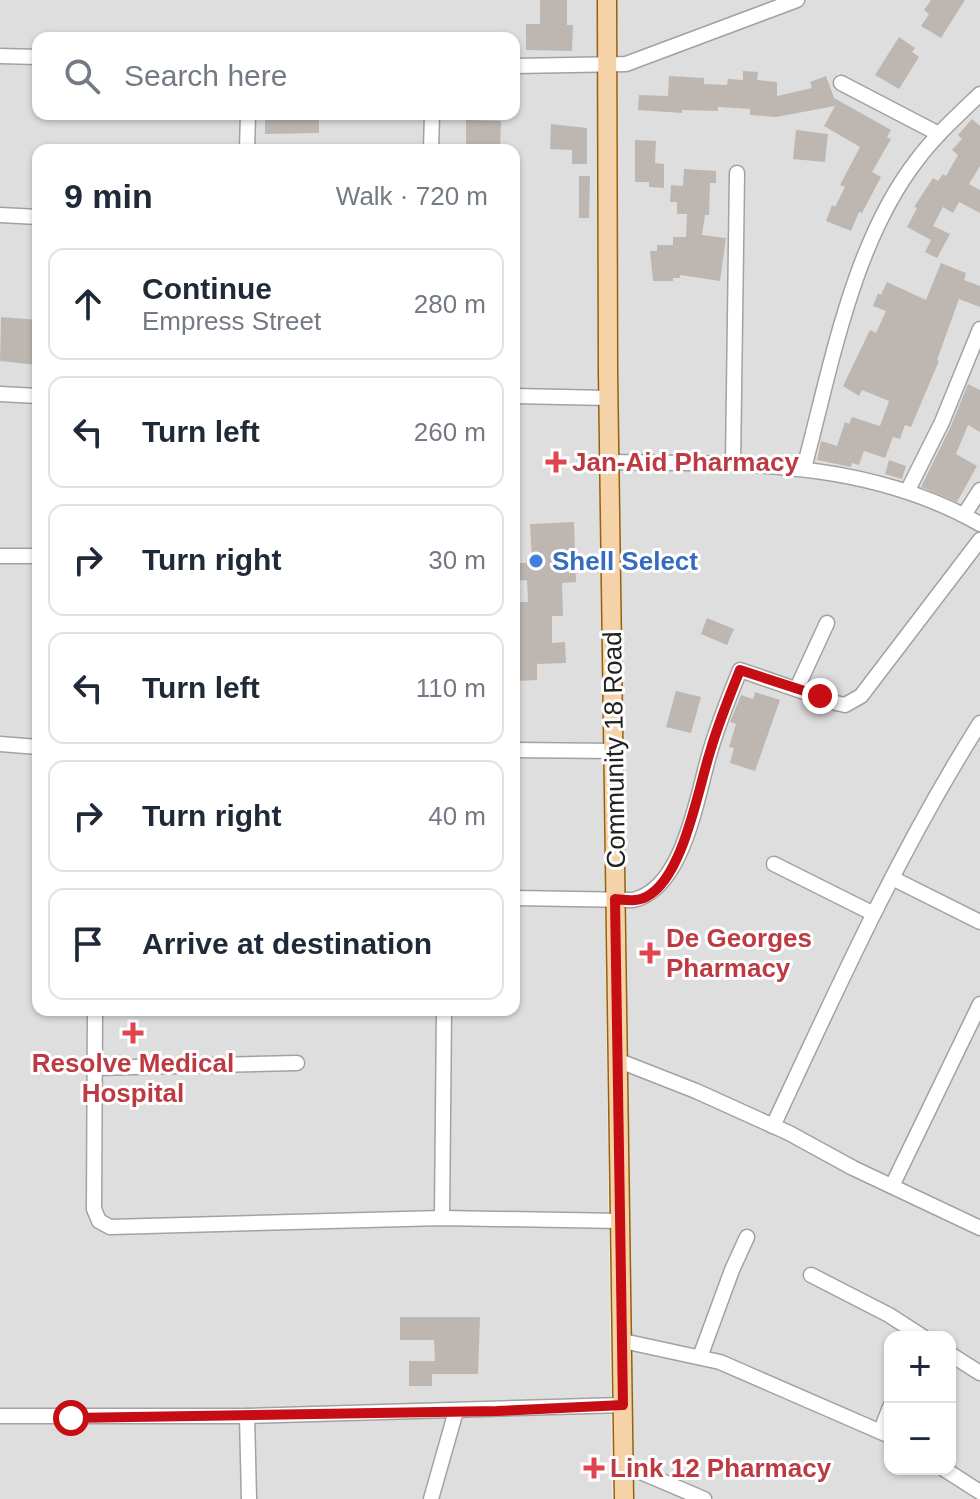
<!DOCTYPE html>
<html lang="en">
<head>
<meta charset="utf-8">
<style>
	:root { --surface:#fff; --page:#f6f6f7; --text:#1f2937; --muted:#747a83; --line:#e0e1e3 }
	body { margin:0; font-family:Helvetica,sans-serif; background:var(--page); color:var(--text) }
	.controls { position:absolute; right:24px; bottom:24px; display:grid; overflow:hidden; border-radius:16px; box-shadow:0 2px 6px #0004 }
	.controls button { width:72px; height:72px; display:grid; place-items:center; padding:0; border:0; border-bottom:2px solid var(--line); background:var(--surface); color:var(--text); font:40px sans-serif }
	.stop { position:absolute; width:24px; height:24px; margin:-18px; border:6px solid #c50d13; border-radius:50%; background:#fff }
	.stop.end { background:#c50d13; border-color:#fff; box-shadow:0 2px 8px #0008 }
	.list { margin:0; padding:0; list-style:none }
	h2 { display:flex; justify-content:space-between; align-items:center; height:104px; margin:0; padding:0 32px; font-size:34px }
	h2 small { font-size:26px; font-weight:400; color:var(--muted) }
	.list li { display:grid; grid-template-columns:52px 1fr auto; gap:24px; align-items:center; box-sizing:border-box; height:112px; margin:0 16px 16px; padding:0 16px; border:2px solid var(--line); border-radius:16px }
	.list b { display:block; font-size:30px; white-space:nowrap }
	.list p { margin:0; font-size:26px; white-space:nowrap; color:var(--muted) }
	.list em { font-size:26px; font-style:normal; color:var(--muted) }
	.icon { flex:none; width:44px; height:44px; fill:none; stroke:currentColor; stroke-width:2; stroke-linecap:round; stroke-linejoin:round }
	.map { position:relative; flex:none; width:980px; height:1499px; overflow:hidden }
	.search { position:absolute; background:var(--surface); box-shadow:0 2px 6px #0004; left:32px; top:32px; width:488px; height:88px; display:flex; align-items:center; gap:20px; box-sizing:border-box; padding:0 28px; border-radius:16px; color:var(--muted); font-size:30px }
	.panel { position:absolute; background:var(--surface); box-shadow:0 2px 6px #0004; left:32px; top:144px; width:488px; height:872px; border-radius:16px }
	.map>svg:first-child { display:block }
</style>
</head>
<body>
<div class="map">
<svg width="980" height="1499" viewBox="0 0 980 1499">
	<rect width="100%" height="100%" fill="#f1eee8"/>
	<g fill="#dfdede" fill-rule="evenodd">
		<path d="M0,0H599L598,322L612,1499H0ZM38,38H514V114H38ZM38,150H514V1010H38Z"/>
		<path d="M614,0H980V1499H629ZM890,1337H950V1469H890Z"/>
	</g>
	<g fill="#beb7b1">
		<path d="M540,0H567V25H573L572,51L526,50V24H540Z"/>
		<path d="M931,0H965L941,38L921,26L929,14L924,10Z"/>
		<path d="M899,37L915,48L912,52L919,57L899,89L875,75Z"/>
		<path d="M743,71L758,72L757,80L777,82V96L812,88L810,82L826,76L834,98L891,130L887,137L891,139L872,172L881,177L862,213L859,212L851,231L826,221L832,205L835,207L845,187L840,185L860,147L824,126L835,106L776,117L750,115V109L718,107V111L682,110V113L638,110L639,95L668,96L669,76L704,78V84L727,85L728,79L743,80Z"/>
		<path d="M265,114H319V133L265,134Z"/>
		<path d="M972,119L980,126V166L969,184L980,190V213L959,202L953,213L943,207L933,226L950,234L937,258L925,252L931,240L907,227L917,208L914,207L933,178L938,181L943,174L946,176L958,155L952,150L962,139L958,135Z"/>
		<path d="M466,120L501,121L500,150H466Z"/>
		<path d="M551,124L587,128V164H572V150L550,149Z"/>
		<path d="M796,130L828,134L825,162L793,159Z"/>
		<path d="M635,140L656,141L655,163L664,164V188L649,187V182H635Z"/>
		<path d="M684,169L716,171V183H710L709,215H705L702,235L726,238L720,281L680,275V278H673V281H653L650,251H657V245H673V237H686L687,214H677V202H670L671,185L683,186Z"/>
		<path d="M579,176H590L589,218H579Z"/>
		<path d="M941,263L966,273L964,280L980,286V307L959,299L937,360L939,361L911,427L905,425L900,439L893,437L885,458L864,451L859,465L852,463L851,467L817,460L821,441L837,446L845,422L849,424L852,417L880,426L889,401L862,390L859,396L843,386L870,330L876,333L886,311L873,306L878,293L881,295L887,282L926,300Z"/>
		<path d="M1,317L38,320V365L0,361Z"/>
		<path d="M968,384L980,390V432L968,425L956,454L977,466L957,502L921,487L951,426Z"/>
		<path d="M889,460L906,466L902,479L885,474Z"/>
		<path d="M574,522L576,582L562,583L563,616H552V643L565,642L566,663L537,664V680L518,681L514,602H528L527,580L514,581V563H526V559L532,558L530,524Z"/>
		<path d="M707,618L734,629L727,645L701,634Z"/>
		<path d="M676,691L701,697L691,733L666,727Z"/>
		<path d="M755,692L780,700L755,771L730,763L734,748L729,747L736,724L730,722L741,695L753,699Z"/>
		<path d="M400,1317H480L478,1374H432V1386H409V1361H435L434,1340H400Z"/>
	</g>
	<g fill="none" stroke-linecap="round" stroke-linejoin="round">
		<defs>
			<g id="minor">
				<path d="M0,56L38,57"/>
				<path d="M514,66L626,64L797,0"/>
				<path d="M841,83L939,134"/>
				<path d="M247,150L248,114"/>
				<path d="M431,150L432,114"/>
				<path d="M0,215L38,217"/>
				<path d="M0,394L38,396"/>
				<path d="M514,396L609,398"/>
				<path d="M609,462C738,464 864,458 980,524"/>
				<path d="M733,464L737,173"/>
				<path d="M804,468C831,368 852,244 917,160C935,136 958,115 980,94"/>
				<path d="M908,490L942,422L980,329"/>
				<path d="M964,515L980,490"/>
				<path d="M0,556H38"/>
				<path d="M797,688L827,623"/>
				<path d="M0,744L38,747"/>
				<path d="M514,750L614,751"/>
				<path d="M774,864L872,913"/>
				<path d="M892,878L980,922"/>
				<path d="M514,898L633,900C684,889 697,795 710,752C718,724 729,697 740,670L836,703L845,705L861,696L980,540"/>
				<path d="M95,1010L94,1209L99,1221L110,1227L442,1218L620,1221"/>
				<path d="M617,1060L696,1091L789,1133L853,1168L980,1228"/>
				<path d="M95,1068L297,1063"/>
				<path d="M773,1126C837,989 899,851 980,723"/>
				<path d="M892,1186L980,1004"/>
				<path d="M442,1218L444,1010"/>
				<path d="M811,1275L889,1315L923,1337"/>
				<path d="M623,1341L720,1362L890,1436"/>
				<path d="M950,1354L980,1373"/>
				<path d="M700,1357L732,1270L747,1237"/>
				<path d="M0,1416H247L623,1405"/>
				<path d="M247,1416L249,1499"/>
				<path d="M881,1430L890,1407"/>
				<path d="M624,1465L704,1499"/>
				<path d="M944,1469L980,1492"/>
				<path d="M431,1499L456,1411"/>
			</g>
			<path id="major" d="M607,0L608,372L624,1499"/>
		</defs>
		<use href="#minor" stroke="#a2a2a2" stroke-width="17"/>
		<use href="#major" stroke="#94620a" stroke-width="21"/>
		<use href="#minor" stroke="#fff" stroke-width="14"/>
		<use href="#major" stroke="#f6d2a8" stroke-width="18"/>
	</g>
	<g fill="none" stroke-linecap="round" stroke-linejoin="round">
		<path stroke="#c50d13" stroke-width="10" d="M71,1418L497,1411L623,1405L615,899C626,900 636,902 646,897C683,879 698,789 710,752C718,724 729,697 740,670L820,696"/>
	</g>
	<g fill="#e0444e" stroke="#fff" stroke-width="3">
		<path d="M552 450h8v8h8v8h-8v8h-8v-8h-8v-8h8z"/>
		<path d="M646 941h8v8h8v8h-8v8h-8v-8h-8v-8h8z"/>
		<path d="M129 1021h8v8h8v8h-8v8h-8v-8h-8v-8h8z"/>
		<path d="M590 1456h8v8h8v8h-8v8h-8v-8h-8v-8h8z"/>
	</g>
	<circle fill="#3f7fe0" stroke="#fff" stroke-width="3" cx="536" cy="561" r="8"/>
	<g text-anchor="middle" dominant-baseline="central" stroke-width="6" stroke-linejoin="round" paint-order="stroke">
		<g font-size="26" font-weight="bold" fill="#be3a42" stroke="#fff" text-anchor="start">
			<text x="572" y="462">Jan-Aid Pharmacy</text>
			<text x="666" y="938">De Georges<tspan x="666" dy="30">Pharmacy</tspan></text>
			<text x="133" y="1063" text-anchor="middle">Resolve Medical<tspan x="133" dy="30">Hospital</tspan></text>
			<text x="610" y="1468">Link 12 Pharmacy</text>
		</g>
		<g font-size="26" font-weight="bold" fill="#366cbe" stroke="#fff" text-anchor="start">
			<text x="552" y="561">Shell Select</text>
		</g>
		<g font-size="26" fill="#212121" stroke="#fff">
			<text transform="translate(614 750) rotate(-91)">Community 18 Road</text>
		</g>
	</g>
</svg>
<div class="controls">
<button>+</button>
<button>−</button>
</div>
<div class="stop" style="left:71px;top:1418px"></div>
<div class="stop end" style="left:820px;top:696px"></div>
<div class="search"><svg class="icon" aria-label="search" viewBox="0 0 24 24"><circle cx="10" cy="10" r="6"/><path d="M15 15l6 6"/></svg>Search here</div>
<section class="panel">
<h2>9 min<small>Walk · 720 m</small></h2>
<ul class="list">
<li><svg class="icon" aria-label="ahead" viewBox="0 0 24 24"><path d="M12 20V5M6 11l6-6 6 6"/></svg><div><b>Continue</b><p>Empress Street</p></div><em>280 m</em></li>
<li><svg class="icon" aria-label="left" viewBox="0 0 24 24"><path d="M17 20v-9H6M10 6l-5 5 5 5"/></svg><div><b>Turn left</b></div><em>260 m</em></li>
<li><svg class="icon" aria-label="right" viewBox="0 0 24 24"><path d="M7 20v-9h11M14 6l5 5-5 5"/></svg><div><b>Turn right</b></div><em>30 m</em></li>
<li><svg class="icon" aria-label="left" viewBox="0 0 24 24"><path d="M17 20v-9H6M10 6l-5 5 5 5"/></svg><div><b>Turn left</b></div><em>110 m</em></li>
<li><svg class="icon" aria-label="right" viewBox="0 0 24 24"><path d="M7 20v-9h11M14 6l5 5-5 5"/></svg><div><b>Turn right</b></div><em>40 m</em></li>
<li><svg class="icon" aria-label="arrive" viewBox="0 0 24 24"><path d="M6 21V4h12l-3 4 3 4H6"/></svg><div><b>Arrive at destination</b></div></li>
</ul>
</section>
</div>
</body>
</html>
